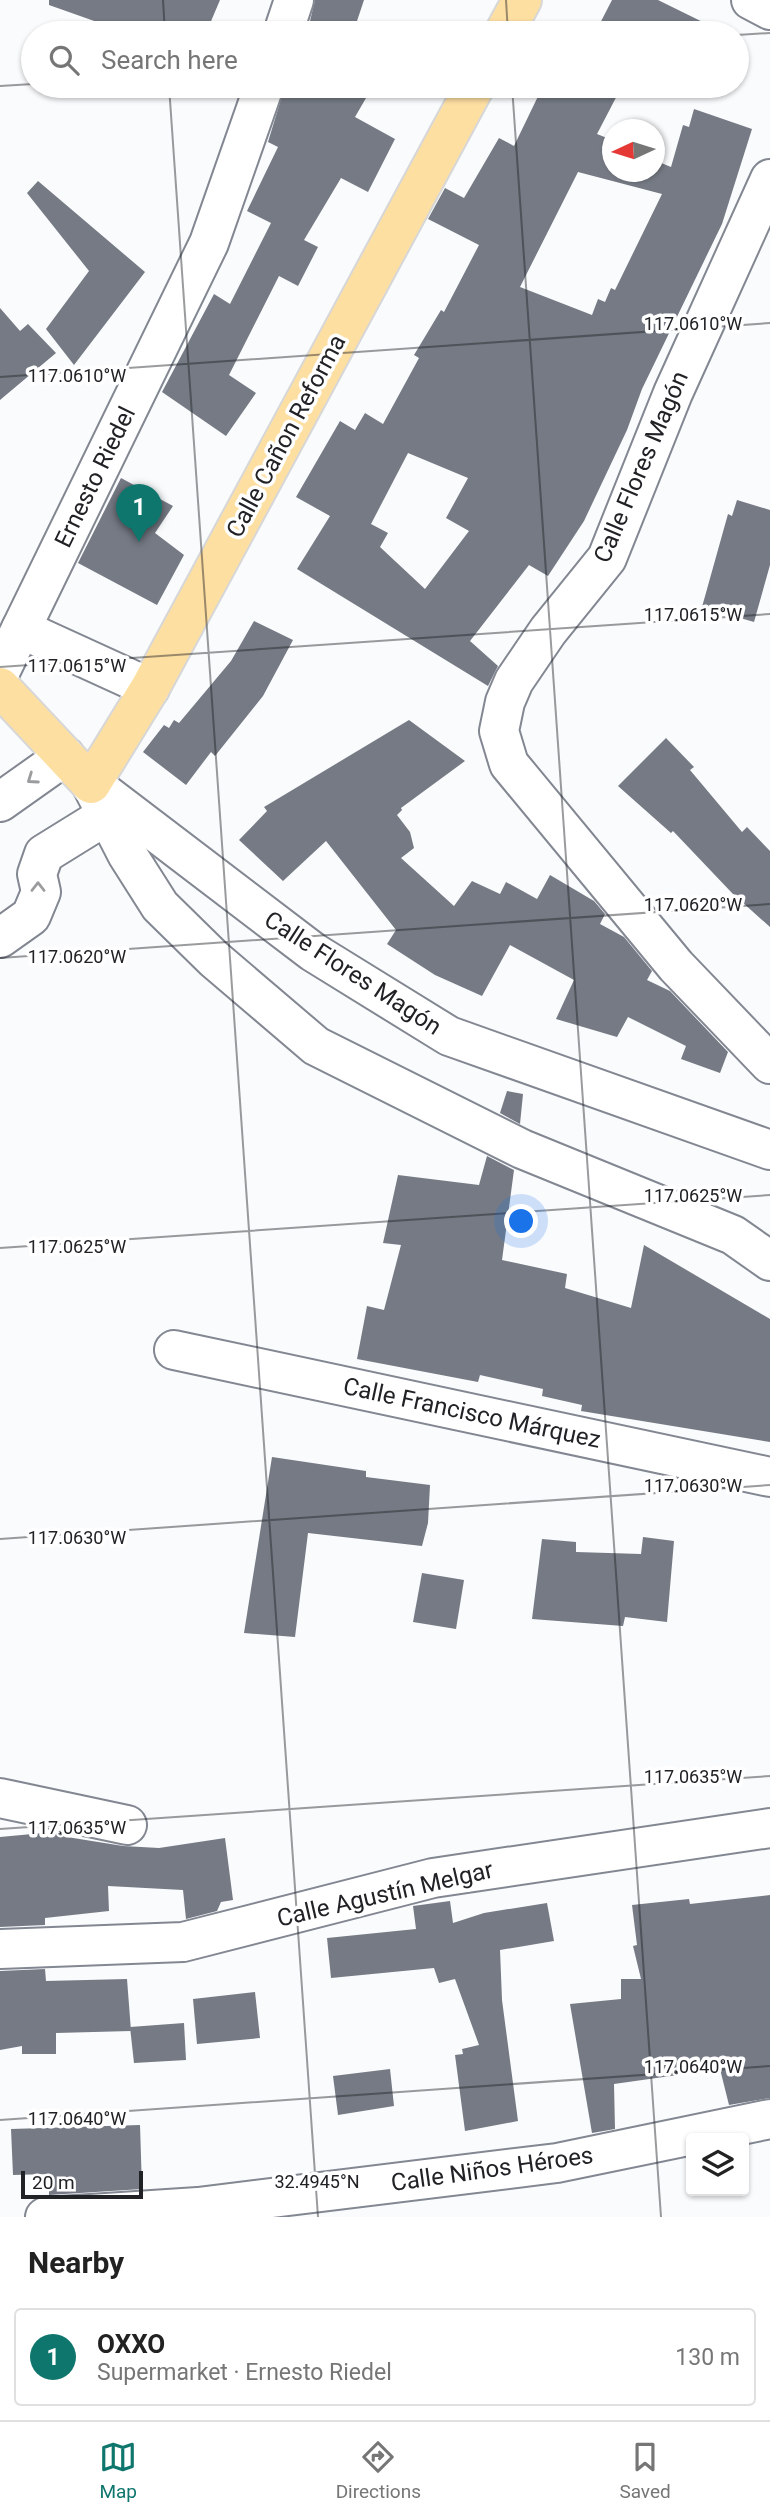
<!DOCTYPE html>
<html lang="en">
<head>
<meta charset="utf-8">
<style>
	:root { --surface:#fff; --page:#f6f6f6; --text:#222; --muted:#767676; --line:#e0e0e0; --accent:#0f766e }
	body { margin:0; font-family:Roboto,sans-serif; background:var(--page); color:var(--text) }
	.controls { position:absolute; right:21px; bottom:21px; display:grid; overflow:hidden; border-radius:7px; box-shadow:0 2px 5px #0004 }
	.controls button { width:63px; height:63px; display:grid; place-items:center; padding:0; border:0; border-bottom:2px solid var(--line); background:var(--surface); color:var(--text); font:35px sans-serif }
	.compass { position:absolute; left:602px; top:119px; width:63px; height:63px; border-radius:50%; background:var(--surface); box-shadow:0 2px 5px #0004; rotate:266deg }
	.scale { position:absolute; left:21px; bottom:18px; width:122px; box-sizing:border-box; padding-left:7px; border:4px solid #202226; border-top:0; font-size:19px; line-height:24px; white-space:nowrap; color:#202226; -webkit-text-stroke:5px #fff; paint-order:stroke }
	.you { position:absolute; left:522px; top:1222px; width:24px; height:24px; margin:-18px; border:5px solid #fff; border-radius:50%; background:#1a73e8; box-shadow:0 0 0 10px #1a73e833 }
	.badge { display:grid; place-items:center; width:46px; height:46px; border-radius:50%; background:var(--accent); color:#fff; font-size:23px; font-weight:700 }
	.pin { position:absolute; translate:-50% -58px; filter:drop-shadow(0 2px 4px #0008) }
	.pin::after { content:''; position:absolute; top:37px; width:24px; height:21px; background:inherit; clip-path:polygon(0 0,100% 0,50% 100%) }
	.list { margin:0; padding:0; list-style:none }
	h2 { display:flex; justify-content:space-between; align-items:center; height:91px; margin:0; padding:0 28px; font-size:30px }
	h2 small { font-size:23px; font-weight:400; color:var(--muted) }
	.list li { display:grid; grid-template-columns:46px 1fr auto; gap:21px; align-items:center; box-sizing:border-box; height:98px; margin:0 14px 14px; padding:0 14px; border:2px solid var(--line); border-radius:7px }
	.list b { display:block; font-size:26px; white-space:nowrap }
	.list p { margin:0; font-size:23px; white-space:nowrap; color:var(--muted) }
	.list em { font-size:23px; font-style:normal; color:var(--muted) }
	.icon { flex:none; width:38px; height:38px; fill:none; stroke:currentColor; stroke-width:2; stroke-linecap:round; stroke-linejoin:round }
	.map { position:relative; flex:none; width:770px; height:2217px; overflow:hidden }
	.search { position:absolute; background:var(--surface); box-shadow:0 2px 5px #0004; left:21px; right:21px; top:21px; height:77px; display:flex; align-items:center; gap:18px; box-sizing:border-box; padding:0 24px; border-radius:38px; color:var(--muted); font-size:26px }
	.sheet { height:203px; background:var(--surface) }
	nav { display:flex; justify-content:space-around; align-items:center; box-sizing:border-box; height:98px; border-top:2px solid var(--line); background:var(--surface); font-size:19px; color:var(--muted) }
	nav a { display:grid; justify-items:center; gap:4px }
	nav .on { color:var(--accent) }
	.map>svg:first-child { display:block }
</style>
</head>
<body>
<div class="map">
<svg width="770" height="2217" viewBox="0 0 770 2217">
	<rect width="100%" height="100%" fill="#fafbfd"/>
	<g fill="#757a84" fill-rule="evenodd">
		<path d="M49,0H220L206,33H112L114,28L49,5Z"/>
		<path d="M315,0H364L353,33H328L329,30L310,21Z"/>
		<path d="M612,0H658L725,33H595Z"/>
		<path d="M558,24L576,33H553Z"/>
		<path d="M285,86H373L355,117L395,139L368,192L341,178L304,240L318,247L298,286L279,276L229,375L256,393L226,436L162,392L214,294L230,304L271,223L247,211L278,147L268,142Z"/>
		<path d="M543,86H622L597,134L612,140V172H654V160L671,167L683,125L689,127L694,109L752,129L722,224L642,389L627,430L584,521L548,576L529,565L470,641L498,666L488,686L297,569L330,516L296,497L340,421L355,430L365,413L383,424L419,358L414,355L441,310L444,312L479,245L428,219L445,188L464,198L499,138L514,146ZM578,172L662,194L615,290L611,288L605,302L598,299L592,315L520,287ZM408,453L468,478L446,518L469,531L425,589L380,547L388,533L371,524Z"/>
		<path d="M38,181L145,272L74,365L46,329L89,271L27,193Z"/>
		<path d="M0,308L20,331L28,324L56,353L0,400Z"/>
		<path d="M121,478L173,506L155,533L184,555L157,605L78,563Z"/>
		<path d="M737,500L770,510V565L754,622L702,607L728,514L732,516Z"/>
		<path d="M254,621L293,640L263,696L215,756L211,752L186,785L143,752L164,725L169,728L174,720L179,723L231,661Z"/>
		<path d="M409,720L465,761L401,808L402,810L397,815L410,832L414,848L401,858L454,906L472,881L500,894L506,882L537,899L550,875L594,901L605,914L600,924L624,937L652,971L647,980L670,991L728,1052L720,1073L681,1059L686,1046L628,1017L617,1037L556,1019L574,980L510,945L482,996L435,975L387,944L396,930L326,841L283,881L239,840L267,811L264,807Z"/>
		<path d="M666,738L694,767L690,770L742,832L747,827L770,851V927L732,893L673,831L671,833L618,786Z"/>
		<path d="M507,1091L523,1094L520,1124L500,1113Z"/>
		<path d="M487,1156L514,1170L502,1260L567,1274L565,1288L631,1308L644,1245L770,1319V1442L581,1411L582,1405L542,1396L543,1389L480,1375L478,1382L357,1359L367,1306L384,1310L401,1245L383,1243L398,1175L479,1185Z"/>
		<path d="M272,1457L366,1471V1477L430,1485L428,1523L422,1546L308,1533L295,1637L244,1633Z"/>
		<path d="M643,1537L674,1541L667,1622L625,1617L623,1626L532,1619L542,1539L576,1542V1552L641,1554Z"/>
		<path d="M422,1573L464,1580L456,1629L413,1622Z"/>
		<path d="M54,1832L67,1835V1837L123,1846L159,1848L225,1838L233,1900L221,1902L217,1911L186,1919L183,1890L108,1886L109,1911L45,1918V1925L0,1927V1837Z"/>
		<path d="M770,1895V2098L729,2105L720,2069L614,2084L615,2129L592,2133L570,2004L621,1999V1979H641L633,1946L637,1945L632,1905L689,1899L690,1904Z"/>
		<path d="M450,1901L453,1923L484,1913L547,1903L554,1941L500,1950L502,2000L518,2121L465,2131L455,2055L463,2054L462,2049L479,2045L455,1979L439,1983L434,1968L331,1978L327,1938L416,1929L413,1906Z"/>
		<path d="M45,1969L46,1981L127,1979L131,2031L56,2033V2054H22V2046L0,2050V1971Z"/>
		<path d="M255,1992L260,2038L197,2044L193,1999Z"/>
		<path d="M184,2023L186,2060L134,2063L130,2027Z"/>
		<path d="M390,2069L394,2106L338,2115L333,2076Z"/>
		<path d="M140,2125L142,2189L49,2195V2174L13,2175L11,2129Z"/>
	</g>
	<g fill="none" stroke-linecap="round" stroke-linejoin="round">
		<defs>
			<g id="minor">
				<path d="M751,0L770,10"/>
				<path d="M283,33L294,0"/>
				<path d="M770,179L673,393L607,558L548,631L514,681L505,702L499,731L509,764L676,966L770,1064"/>
				<path d="M21,629L150,688"/>
				<path d="M0,672L209,243L264,86"/>
				<path d="M91,784L127,854L160,906L214,959L316,1046L522,1149L733,1235L770,1261"/>
				<path d="M99,789L313,952L449,1036L770,1150"/>
				<path d="M0,802L65,756"/>
				<path d="M0,938L31,916L41,892L37,874L44,854L107,815"/>
				<path d="M174,1350L770,1477"/>
				<path d="M0,1798L127,1825"/>
				<path d="M0,1949L183,1942L433,1878L770,1828"/>
				<path d="M45,2217L198,2207L557,2163L770,2119"/>
			</g>
			<g id="major">
				<path d="M504,33L522,0"/>
				<path d="M0,687L91,784L150,688L475,86"/>
			</g>
		</defs>
		<use href="#minor" stroke="#828792" stroke-width="42"/>
		<use href="#major" stroke="#d7d7d8" stroke-width="42"/>
		<use href="#minor" stroke="#fff" stroke-width="38"/>
		<use href="#major" stroke="#fedfa2" stroke-width="38"/>
	</g>
	<defs><path id="oneway-chevron" d="M-2-3.5L2.5 0L-2 3.5" fill="none" stroke-width="1.6" stroke-linecap="round" stroke-linejoin="round" transform="scale(1.75)"/></defs>
	<g stroke="#9b9c9d">
		<use href="#oneway-chevron" transform="translate(32 779) rotate(145)"/>
		<use href="#oneway-chevron" transform="translate(38 887) rotate(-90)"/>
	</g>
	<path fill="none" stroke="#202226" stroke-width="2" stroke-opacity="0.45" d="M163,0L165,33M506,0L508,33M737,35L770,33M0,86L33,84M169,86L318,2217M512,86L661,2217M0,377L770,323M0,667L770,614M0,958L770,904M0,1248L770,1195M0,1539L770,1485M0,1829L770,1776M0,2120L770,2066"/>
	<g text-anchor="middle" dominant-baseline="central" stroke-width="7" stroke-linejoin="round" paint-order="stroke">
		<g font-size="24" fill="#202226" stroke="#fff">
			<text transform="translate(286 436) rotate(-62)">Calle Cañon Reforma</text>
			<text transform="translate(641 467) rotate(-67)">Calle Flores Magón</text>
			<text transform="translate(95 477) rotate(-64)">Ernesto Riedel</text>
			<text transform="translate(353 973) rotate(33)">Calle Flores Magón</text>
			<text transform="translate(472 1413) rotate(12)">Calle Francisco Márquez</text>
			<text transform="translate(385 1894) rotate(-13)">Calle Agustín Melgar</text>
			<text transform="translate(492 2169) rotate(-8)">Calle Niños Héroes</text>
		</g>
	</g>
	<g font-size="18" text-anchor="middle" fill="#202226" stroke="#fff" stroke-width="7" stroke-linejoin="round" paint-order="stroke">
		<text x="693" y="330">117.0610°W</text>
		<text x="77" y="382">117.0610°W</text>
		<text x="693" y="621">117.0615°W</text>
		<text x="77" y="672">117.0615°W</text>
		<text x="693" y="911">117.0620°W</text>
		<text x="77" y="963">117.0620°W</text>
		<text x="693" y="1202">117.0625°W</text>
		<text x="77" y="1253">117.0625°W</text>
		<text x="693" y="1492">117.0630°W</text>
		<text x="77" y="1544">117.0630°W</text>
		<text x="693" y="1783">117.0635°W</text>
		<text x="77" y="1834">117.0635°W</text>
		<text x="693" y="2073">117.0640°W</text>
		<text x="77" y="2125">117.0640°W</text>
		<text x="317" y="2188">32.4945°N</text>
	</g>
</svg>
<div class="controls">
<button><svg class="icon" aria-label="layers" viewBox="0 0 24 24"><path d="M12 4l9 5-9 5-9-5zM3 14l9 5 9-5"/></svg></button>
</div>
<svg class="compass" viewBox="-18 -18 36 36"><path d="M0-13l5 13h-10z" fill="#e53935"/><path d="M0 13l5-13h-10z" fill="#767676"/></svg>
<div class="scale">20 m</div>
<div class="you"></div>
<div class="pin badge" style="left:139px;top:542px">1</div>
<div class="search"><svg class="icon" aria-label="search" viewBox="0 0 24 24"><circle cx="10" cy="10" r="6"/><path d="M15 15l6 6"/></svg>Search here</div>
</div>
<section class="sheet">
<h2>Nearby<small></small></h2>
<ul class="list">
<li><span class="badge">1</span><div><b>OXXO</b><p>Supermarket · Ernesto Riedel</p></div><em>130 m</em></li>
</ul>
</section>
<nav>
<a class="on"><svg class="icon" aria-label="map" viewBox="0 0 24 24"><path d="M3 6l6-2 6 2 6-2v14l-6 2-6-2-6 2zM9 4v14M15 6v14"/></svg>Map</a>
<a><svg class="icon" aria-label="directions" viewBox="0 0 24 24"><path d="M12 3l9 9-9 9-9-9zM9 14v-3h6M13 9l2 2-2 2"/></svg>Directions</a>
<a><svg class="icon" aria-label="saved" viewBox="0 0 24 24"><path d="M7 4h10v16l-5-4-5 4z"/></svg>Saved</a>
</nav>
</body>
</html>
